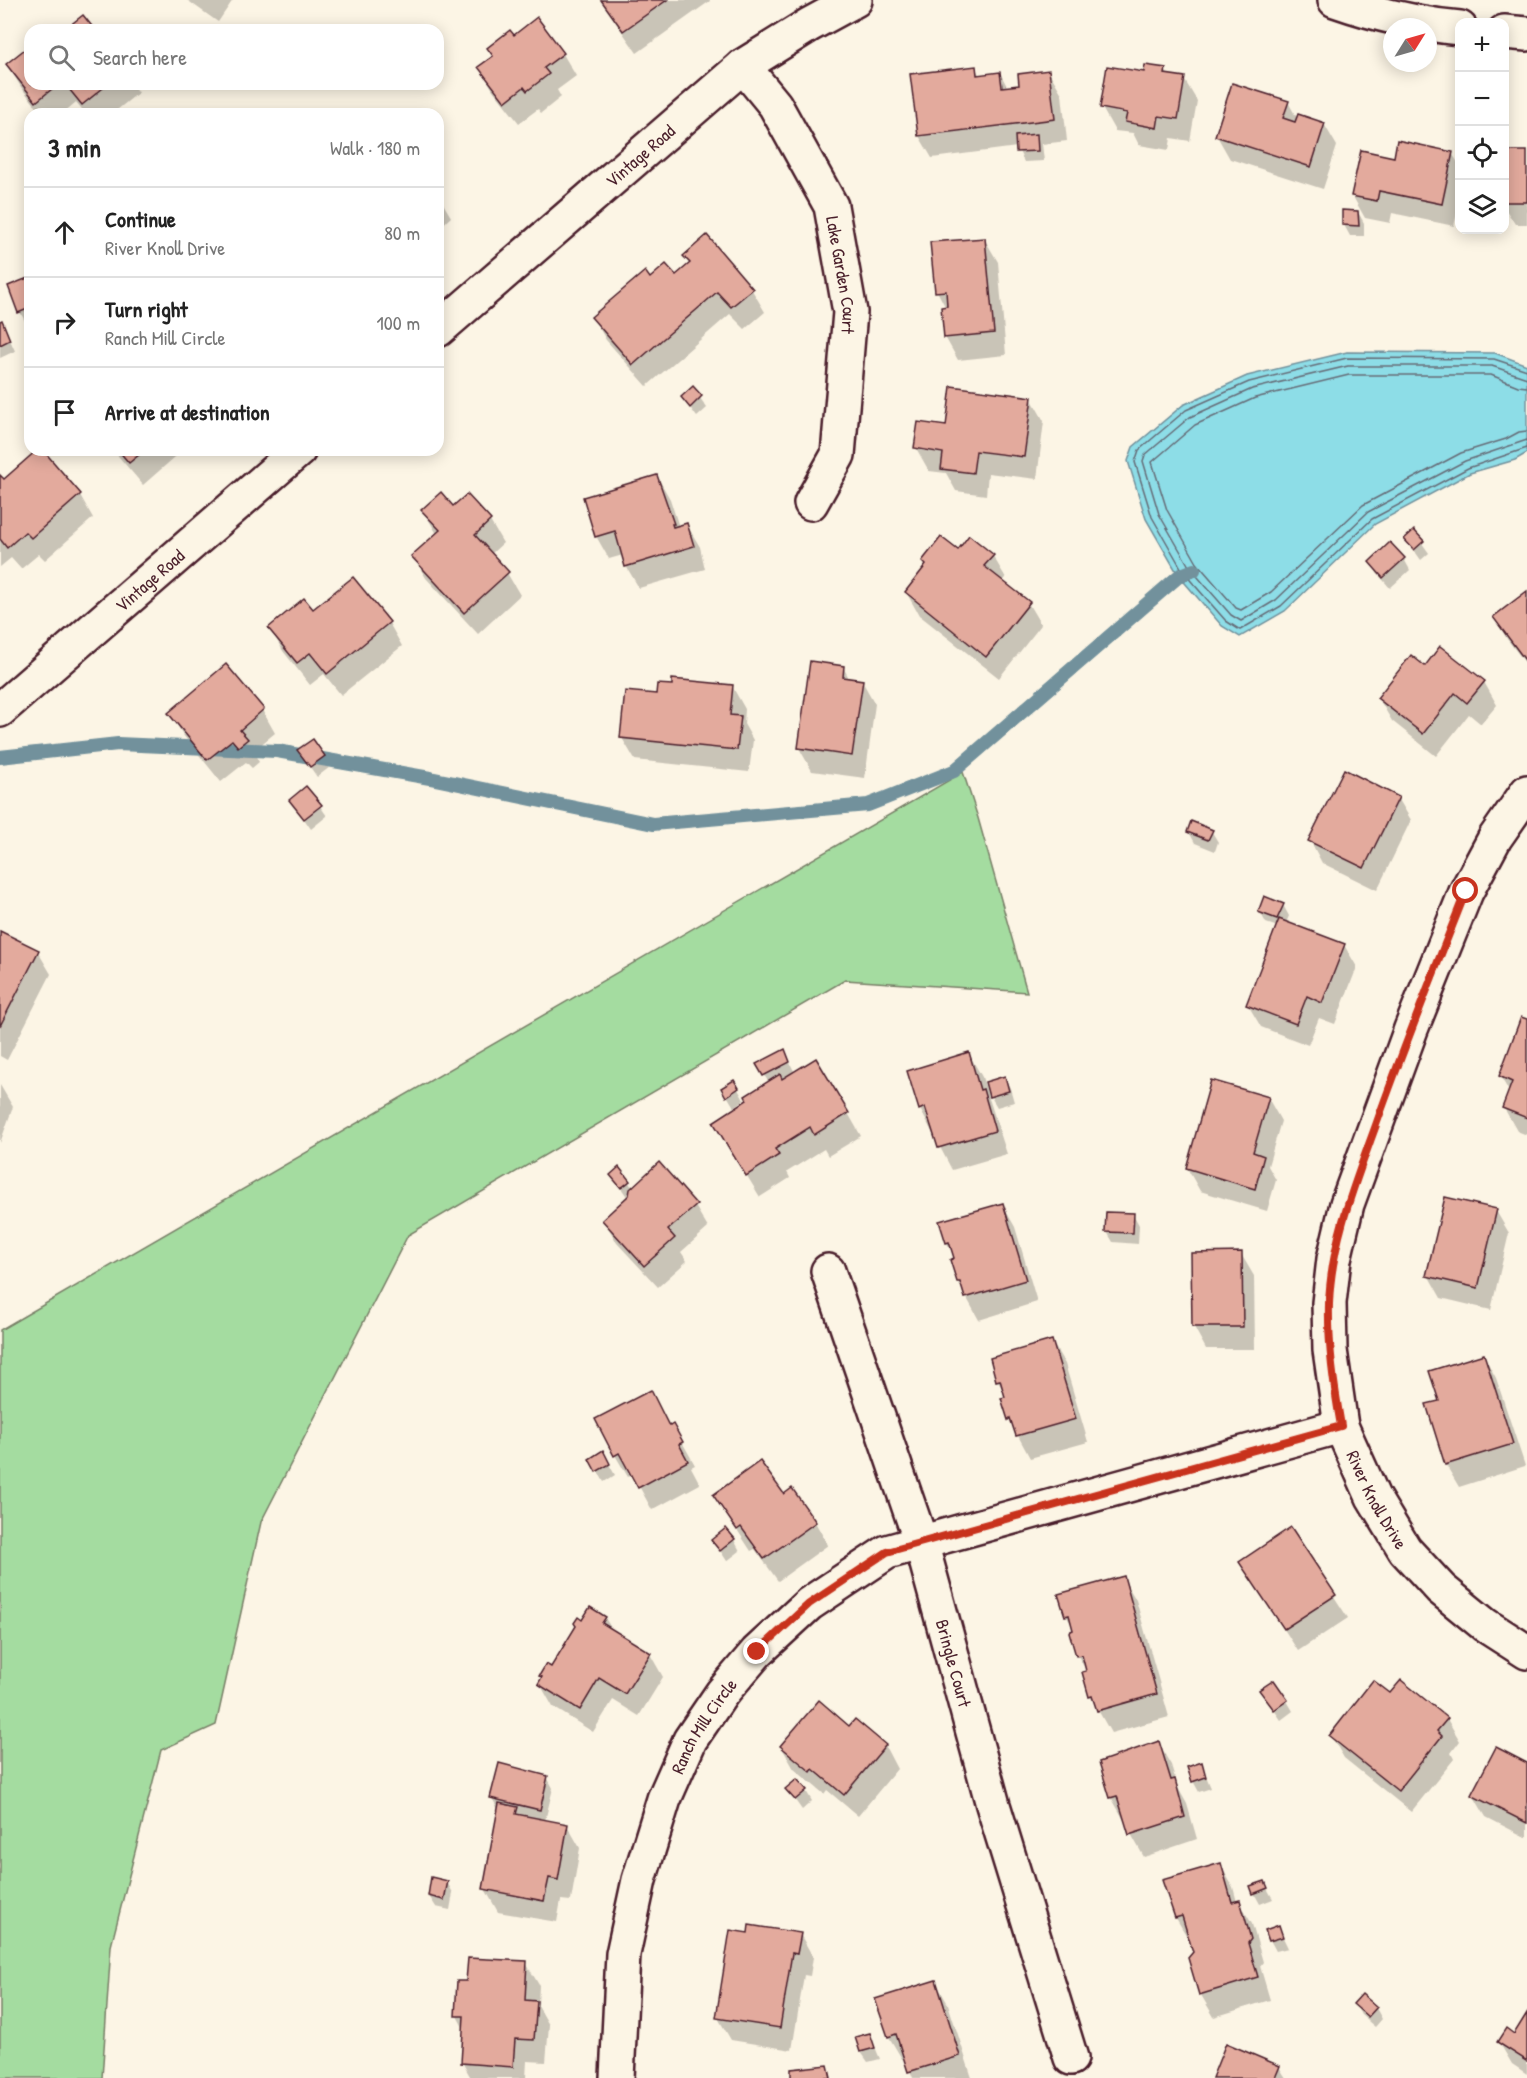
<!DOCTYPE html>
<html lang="en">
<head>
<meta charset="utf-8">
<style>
	:root { --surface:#fff; --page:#f6f6f6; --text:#222; --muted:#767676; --line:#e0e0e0 }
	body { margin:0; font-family:"Patrick Hand",sans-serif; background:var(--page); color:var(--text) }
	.controls { position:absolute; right:18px; top:18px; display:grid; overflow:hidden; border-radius:12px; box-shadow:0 3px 15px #0003 }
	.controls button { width:54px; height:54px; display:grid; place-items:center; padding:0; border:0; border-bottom:2px solid var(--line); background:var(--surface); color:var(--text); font:30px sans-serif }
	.compass { position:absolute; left:1383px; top:18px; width:54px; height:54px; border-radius:50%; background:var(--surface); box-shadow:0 3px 15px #0003; rotate:53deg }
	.stop { position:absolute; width:18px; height:18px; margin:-14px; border:4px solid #c8321e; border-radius:50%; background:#fff }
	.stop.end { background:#c8321e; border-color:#fff; box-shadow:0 2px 6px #0008 }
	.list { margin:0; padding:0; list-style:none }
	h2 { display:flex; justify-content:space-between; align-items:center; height:78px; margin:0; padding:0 24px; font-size:26px }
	h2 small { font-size:20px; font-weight:400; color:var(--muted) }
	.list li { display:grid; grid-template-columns:39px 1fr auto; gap:18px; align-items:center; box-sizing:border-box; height:90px; padding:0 24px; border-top:2px solid var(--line) }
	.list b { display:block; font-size:22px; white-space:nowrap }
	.list p { margin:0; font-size:20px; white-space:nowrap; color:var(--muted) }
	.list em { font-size:20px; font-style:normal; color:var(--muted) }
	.icon { flex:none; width:33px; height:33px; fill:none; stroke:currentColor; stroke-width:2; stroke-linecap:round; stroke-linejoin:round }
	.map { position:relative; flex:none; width:1527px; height:2078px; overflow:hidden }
	.search { position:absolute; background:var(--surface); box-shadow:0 3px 15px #0003; left:24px; top:24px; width:420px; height:66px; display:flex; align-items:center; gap:15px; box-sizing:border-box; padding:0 21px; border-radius:18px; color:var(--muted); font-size:22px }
	.panel { position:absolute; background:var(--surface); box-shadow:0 3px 15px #0003; left:24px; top:108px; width:420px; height:348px; border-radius:18px }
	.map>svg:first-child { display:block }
</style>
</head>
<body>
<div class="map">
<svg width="1527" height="2078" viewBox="0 0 1527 2078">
	<rect width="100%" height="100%" fill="#fcf5e5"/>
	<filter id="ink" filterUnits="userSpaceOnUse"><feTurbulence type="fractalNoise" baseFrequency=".0167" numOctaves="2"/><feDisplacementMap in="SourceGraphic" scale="12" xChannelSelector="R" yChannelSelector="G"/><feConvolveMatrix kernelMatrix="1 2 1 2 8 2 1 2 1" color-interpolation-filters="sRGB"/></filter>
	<g filter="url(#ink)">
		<path fill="#a4dca0" stroke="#777e66" stroke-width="1.5" d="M963,772L978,818L1027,992L845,980L408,1235L261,1522L216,1725L161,1750L111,1946L102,2078H0V1330Z"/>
		<path fill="#8ddde7" stroke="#72919c" stroke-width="1.5" d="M1347,352L1495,353L1527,365V453L1515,460L1470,473L1375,524L1285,611L1240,637L1222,626L1179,576L1146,519L1128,461L1133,447L1183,405L1247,376Z"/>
		<g fill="#0003" fill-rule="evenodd">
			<path d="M187,0H233L218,22Z"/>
			<path d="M600,0H710V1L637,53Z"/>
			<path d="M537,19L563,54L576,76L557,90L561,97L541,113L538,109L519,123L493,90L480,68Z"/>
			<path d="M30,47V84H133L138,93L112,114H86L76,102L62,114H42L21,87L8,65Z"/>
			<path d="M975,67L980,76L1000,73L1008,88L1021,86L1049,72L1062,94L1067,141L1042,144L1044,161L1024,162L1017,147L932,158L919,136Z"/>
			<path d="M1165,70L1169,76L1184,79L1197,101L1190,141L1171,138L1169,150L1139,145L1133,133L1115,131L1102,108L1145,73ZM1116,109L1134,112V115L1116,112Z"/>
			<path d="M1288,102L1298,120L1324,124L1337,146L1323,189L1230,159L1217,136Z"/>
			<path d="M1504,152L1527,153V224H1515L1504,207Z"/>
			<path d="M1452,153L1460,166V201L1454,226L1392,213L1390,223L1365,218L1352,195L1395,158Z"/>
			<path d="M438,195L451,217L438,229Z"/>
			<path d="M1358,212L1364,223V236H1350L1344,225Z"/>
			<path d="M707,237L752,290L765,312L745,329L730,314L647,386L606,340L593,317L650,280L676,277L690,265L685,256Z"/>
			<path d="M985,240L998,262L1006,355L958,360L945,337L946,308L937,291Z"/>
			<path d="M30,279V321L26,323L20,312Z"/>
			<path d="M0,322L7,333L15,351L0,358Z"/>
			<path d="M693,388L707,408L697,417L683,398Z"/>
			<path d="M1031,398L1044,421L1037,479L988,473L986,495L956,491L946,473L929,471L916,448L948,428Z"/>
			<path d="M40,450L80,495L93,518L45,560L39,554L21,569L11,558L0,567V477L4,481Z"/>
			<path d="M113,450H183L143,485Z"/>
			<path d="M657,476L670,499L679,527L687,525L700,547L705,569L639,588L626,566L623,555L609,559L596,536Z"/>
			<path d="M453,508L490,521L503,543L491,554L507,573L520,595L478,634L426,578L413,556L437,534L423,510Z"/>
			<path d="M1414,532L1429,553L1421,560L1406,539Z"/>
			<path d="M958,552L993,556L1006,578L1002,582L1028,603L1041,625L999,678L919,615L906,592L927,567L924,561Z"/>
			<path d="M1404,559L1410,570L1390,588L1377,573L1371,562Z"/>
			<path d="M353,579L389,623L402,646L341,695L324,674L310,685L283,651L270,628L313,611Z"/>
			<path d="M1527,593V665L1507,639L1494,617Z"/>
			<path d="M843,667L850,680L862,681L875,704L865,778L812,771L799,748Z"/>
			<path d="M1484,682L1497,705L1481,724L1469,714L1436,756L1392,721L1379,699Z"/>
			<path d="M732,686L745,709L744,724L753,740L749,772L635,760L622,738L657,696Z"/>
			<path d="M262,710L275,733L253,751L259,762L252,768L246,762L221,782L183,735L170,713Z"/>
			<path d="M312,741L330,767L317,777L299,751Z"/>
			<path d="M1398,798L1411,820L1377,890L1322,863L1310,840Z"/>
			<path d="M291,800L320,806L327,816L311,829Z"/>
			<path d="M1189,832H1212L1218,842L1215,851L1195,843Z"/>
			<path d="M1283,905L1289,916L1286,923L1344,945L1357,967L1335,1024L1319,1018L1308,1045L1261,1027L1248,1005L1278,927L1266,923L1260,912Z"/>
			<path d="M0,932L38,952L51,974L7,1060L0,1056Z"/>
			<path d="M1527,1021V1135L1517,1131L1504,1108L1510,1093L1500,1076Z"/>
			<path d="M784,1051L795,1073L848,1113L861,1136L828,1156L824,1149L787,1172L790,1178L760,1197L728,1145L749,1101L769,1083L758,1065Z"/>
			<path d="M969,1054L982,1077L1007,1154L952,1170L920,1109Z"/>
			<path d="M1004,1078L1010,1088L1014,1102L997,1107L991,1097L987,1083Z"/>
			<path d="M734,1082L744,1100L734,1107L723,1089Z"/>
			<path d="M0,1085L13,1107L0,1143Z"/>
			<path d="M1268,1098L1281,1121L1268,1166L1276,1180L1267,1211L1200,1191L1187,1168Z"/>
			<path d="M619,1170L633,1188L695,1206L708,1228L681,1252L687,1261L658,1287L617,1243L604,1220L628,1198L612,1175Z"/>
			<path d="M1002,1204L1015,1227L1037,1302L979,1320L958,1282L956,1259L947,1243L941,1222Z"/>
			<path d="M1496,1211L1509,1233L1491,1310L1441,1298L1428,1275Z"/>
			<path d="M1133,1214L1139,1225L1138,1244L1113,1242L1107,1232Z"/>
			<path d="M1241,1254L1254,1276L1255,1349H1206L1194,1327Z"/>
			<path d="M1052,1342L1065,1364L1088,1442L1030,1458L1009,1419L1003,1399L1006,1398L1005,1394L998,1381L992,1359Z"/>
			<path d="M1484,1356L1496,1378L1525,1466L1459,1487L1446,1465L1427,1405L1440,1402Z"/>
			<path d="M651,1392L670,1428L673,1426L695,1465L691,1467L700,1484L652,1510L633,1475L628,1477L615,1455Z"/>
			<path d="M602,1452L615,1475L604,1482L591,1459Z"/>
			<path d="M715,1496H783L815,1522L828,1545L778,1581L755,1549L751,1551Z"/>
			<path d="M1290,1529L1348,1618L1298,1651L1241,1562Z"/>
			<path d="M713,1540H734L740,1551L727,1561Z"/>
			<path d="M1123,1578L1136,1600L1169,1717L1111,1733L1090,1696L1087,1672L1078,1656L1075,1631L1066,1615Z"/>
			<path d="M591,1609L605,1618L613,1631L650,1654L663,1677L639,1716L613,1700L593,1732L553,1707L540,1684L543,1679L541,1676L551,1669Z"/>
			<path d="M1390,1696L1447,1719L1460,1741L1451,1753L1454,1759L1411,1812L1344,1758L1331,1736Z"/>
			<path d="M1268,1701H1287L1293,1711L1281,1720Z"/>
			<path d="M849,1728L885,1746L897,1769L858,1816L827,1790L824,1794L794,1769L781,1746Z"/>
			<path d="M1158,1743L1171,1765L1178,1788L1187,1804L1197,1839L1144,1857L1131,1834L1126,1819L1124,1820L1111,1797Z"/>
			<path d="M1201,1764L1211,1788L1199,1792L1193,1781Z"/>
			<path d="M1527,1765V1838L1486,1817L1473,1795Z"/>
			<path d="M547,1777L553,1788L545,1821L567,1825L580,1848L571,1901L561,1900L557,1922L498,1912L485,1889L498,1809L492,1798Z"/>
			<path d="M787,1789L806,1791L812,1801L802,1810Z"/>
			<path d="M1220,1864L1233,1887L1237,1902H1239L1252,1924L1263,1962L1260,1966L1270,2000L1214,2017L1201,1995L1190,1959L1195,1953L1191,1940H1189L1176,1918L1164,1881Z"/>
			<path d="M447,1882L453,1893L450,1910L436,1907L429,1896Z"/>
			<path d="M1264,1883L1273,1899L1260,1904L1254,1893Z"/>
			<path d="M1278,1927L1288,1948L1276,1951L1270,1940Z"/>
			<path d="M800,1934L813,1957L810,1976L804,1975L792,2050L731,2040L718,2018L749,1935Z"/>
			<path d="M526,1963L539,1985L538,2006L549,2025L546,2062L527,2061L526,2078H471L462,2062L464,2029L457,2016L468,1983Z"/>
			<path d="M935,1981L948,2004L972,2078H913L905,2058L902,2059L889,2037L877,2000Z"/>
			<path d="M1355,2004L1376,2008L1382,2019L1375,2027L1361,2015Z"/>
			<path d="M1527,2016V2074L1512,2064L1499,2042L1514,2036Z"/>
			<path d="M870,2035L880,2059L868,2062L861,2052Z"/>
			<path d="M1279,2067L1286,2078H1214Z"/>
		</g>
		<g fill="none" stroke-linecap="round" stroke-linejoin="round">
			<g stroke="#656b76" stroke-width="1.5">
				<path d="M1527,370L1494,359L1347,358L1249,382L1186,410L1139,450L1135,462L1152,517L1184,573L1226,621L1240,630L1281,606L1372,519L1468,468L1527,448"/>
				<path d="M1527,378L1492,366H1348L1252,389L1190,417L1145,455L1143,461L1159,514L1190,568L1231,615L1241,621L1276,600L1368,512L1465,461L1527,440"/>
				<path d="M1527,387L1518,386L1491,375H1349L1255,398L1195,425L1152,462L1167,510L1197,563L1236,608L1241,610L1271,592L1363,505L1461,453L1506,439L1519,432L1527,431"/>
			</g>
			<path stroke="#72919c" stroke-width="14" d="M0,757L118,744L277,751L430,778L653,824L868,805L954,771L1179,576L1194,570"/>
		</g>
		<g fill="#e3aa9d" stroke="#4a1f2b" stroke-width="1.5">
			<path d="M601,0H667L623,31Z"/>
			<path d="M83,15L95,30H64Z"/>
			<path d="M537,17L564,53L544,68L549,74L527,91L524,87L505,102L478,67L493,56L487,48L510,30L514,35Z"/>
			<path d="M30,45V84H58L36,102L6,64Z"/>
			<path d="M1145,65L1166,68L1165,74L1185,77L1178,119L1159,116L1157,128L1125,122L1127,113L1100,108L1107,66L1144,72Z"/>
			<path d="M976,66L977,75L1000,72L1002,87L1019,85L1018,74L1049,70L1055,119L918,136L910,74Z"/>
			<path d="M1232,83L1289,101L1283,118L1295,122L1298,114L1325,123L1311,167L1215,136Z"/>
			<path d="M65,84H108L82,105Z"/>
			<path d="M1037,134L1038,151L1016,152L1015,136Z"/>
			<path d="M1397,140L1453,152L1442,204L1379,191L1377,201L1351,196L1361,150L1394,157Z"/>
			<rect x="1504" y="151" width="23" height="51"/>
			<path d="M1342,210L1358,211L1359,226L1342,225Z"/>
			<path d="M707,235L753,289L731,307L717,292L633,365L591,317L645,271L650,278L666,264L676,275L690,263L683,256Z"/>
			<path d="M985,238L994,333L944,338L941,307L947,306L946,291L935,292L930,242Z"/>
			<path d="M30,277V308L18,313L8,286Z"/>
			<path d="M2,320L10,340L0,345V321Z"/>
			<path d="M693,386L702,396L690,408L681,397Z"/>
			<path d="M951,386L1032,397L1024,457L976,451L973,473L941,469L943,453L914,448L918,422L946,426Z"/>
			<path d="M37,450H43L81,494L31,538L25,532L7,548L0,539V475L4,479Z"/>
			<path d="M118,450H145L129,463Z"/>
			<path d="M657,475L674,524H672L673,527L687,523L694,546L625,567L615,531L595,537L583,497Z"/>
			<path d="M441,492L453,506L467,494L491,520L475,535L509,572L464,613L411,556L440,530L421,510Z"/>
			<path d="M1414,530L1424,541L1414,550L1404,539Z"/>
			<path d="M969,535L994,555L984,566L1030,602L986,657L905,592L926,565L922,561L941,537L958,550Z"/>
			<path d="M1390,542L1405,558L1383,578L1369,562Z"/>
			<path d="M353,577L390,622L327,674L310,653L297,663L268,628L304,598L313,609Z"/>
			<path d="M1527,591V659L1525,660L1493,617Z"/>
			<path d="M1440,646L1485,681L1467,703L1455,693L1423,734L1377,698L1411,655L1425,666Z"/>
			<path d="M810,661L844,666L843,677L863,680L852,756L798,748Z"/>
			<path d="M226,664L264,709L240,730L248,739L238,747L232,740L207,760L168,713Z"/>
			<path d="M672,679L733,685L730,715L741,716L737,750L620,738L625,691L656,694L657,684L672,685Z"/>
			<path d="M313,739L325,756L310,767L297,750Z"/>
			<path d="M1344,769L1399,797L1364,868L1308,841Z"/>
			<path d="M306,786L322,805L304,819L289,800Z"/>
			<path d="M1191,821L1213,830L1208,840L1187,832Z"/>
			<path d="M1264,896L1284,904L1277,919L1258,912Z"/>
			<path d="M1279,919L1345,944L1322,1003L1307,996L1296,1024L1246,1005Z"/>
			<path d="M0,931L39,950L0,1026Z"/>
			<path d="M1521,1017L1527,1019V1118L1502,1108L1512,1082L1499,1076Z"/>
			<path d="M785,1049L790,1062L763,1076L756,1064Z"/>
			<path d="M969,1052L980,1090L983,1089L995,1131L938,1148L925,1107L919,1110L907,1071Z"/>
			<path d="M816,1058L849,1113L814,1135L810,1127L775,1149L779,1155L746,1176L713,1122L747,1100L745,1096L780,1074L782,1079Z"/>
			<path d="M1005,1076L1009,1091L989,1097L985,1082Z"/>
			<path d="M734,1080L739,1088L726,1097L721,1088Z"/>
			<path d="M1211,1080L1269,1097L1253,1152L1264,1156L1255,1189L1186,1168Z"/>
			<path d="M659,1162L697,1205L668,1230L675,1238L644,1266L602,1220L629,1195L630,1189Z"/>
			<path d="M619,1167L630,1181L621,1188L610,1175Z"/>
			<path d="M1445,1197L1497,1209L1478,1288L1426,1276Z"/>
			<path d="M1003,1203L1026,1280L965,1298L960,1282H957L950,1260L954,1258L949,1242L946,1243L939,1221Z"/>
			<path d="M1106,1212L1134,1213L1133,1233L1105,1232Z"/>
			<path d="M1242,1252L1243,1327H1192L1191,1253Z"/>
			<path d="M1052,1340L1076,1419L1016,1436L1010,1418L1008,1420L1001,1398L1005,1397L1000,1380L996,1381L990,1358Z"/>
			<path d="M1484,1354L1513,1444L1445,1465L1426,1404L1439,1401L1429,1371Z"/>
			<path d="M651,1390L668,1424L670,1426L673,1424L683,1442L679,1444L688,1461L638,1488L619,1453L614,1456L595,1419Z"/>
			<path d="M603,1450L610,1464L596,1472L589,1459Z"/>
			<path d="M760,1461L784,1494L792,1488L816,1522L764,1559L741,1527L737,1530L713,1495Z"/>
			<path d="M1291,1527L1336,1595L1284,1629L1239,1562Z"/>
			<path d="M726,1528L735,1539L720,1551L711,1540Z"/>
			<path d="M1124,1576L1157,1694L1097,1711L1092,1696L1089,1697L1082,1672L1086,1671L1082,1655L1076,1656L1069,1632L1073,1630L1069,1615L1065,1616L1058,1594Z"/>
			<path d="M590,1607L606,1617L602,1623L651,1653L625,1694L599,1678L580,1710L538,1684L542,1677L539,1676L546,1664L551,1667L576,1626L574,1623L578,1617L582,1620Z"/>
			<path d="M1274,1680L1288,1700L1274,1710L1259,1690Z"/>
			<path d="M1373,1680L1390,1693L1401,1680L1448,1718L1437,1731L1442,1736L1398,1791L1329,1736Z"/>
			<path d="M819,1700L849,1726L855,1719L886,1745L844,1795L813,1769L811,1772L780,1746Z"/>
			<path d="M1159,1741L1171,1780L1175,1779L1185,1817L1129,1835L1117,1796L1110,1798L1099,1762Z"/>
			<path d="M1496,1747L1527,1763V1823L1471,1795Z"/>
			<path d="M1202,1762L1206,1777L1192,1782L1187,1767Z"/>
			<path d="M499,1763L548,1776L540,1810L490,1798Z"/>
			<path d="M797,1779L807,1790L795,1800L785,1789Z"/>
			<path d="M499,1803L518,1807L516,1814L568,1824L558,1880L549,1878L544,1901L483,1889Z"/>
			<path d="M1221,1863L1232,1902L1240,1900L1251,1939L1248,1943L1258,1977L1199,1995L1188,1958L1193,1952L1182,1916L1175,1918L1162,1880Z"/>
			<path d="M431,1877L448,1881L444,1900L428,1896Z"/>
			<path d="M1265,1881L1268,1888L1253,1894L1250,1886Z"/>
			<path d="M749,1925L801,1933L797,1954L792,1953L780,2028L716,2018L730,1930L748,1933Z"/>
			<path d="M1279,1925L1283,1937L1269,1941L1265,1930Z"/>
			<path d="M468,1958L527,1961L525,2000L537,2001L534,2040L515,2039L513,2067L461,2063L464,2016H455L457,1981H466Z"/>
			<path d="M936,1980L960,2056L908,2072L896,2034L888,2037L875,1999Z"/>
			<path d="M1362,1994L1377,2007L1368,2017L1353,2004Z"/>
			<path d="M1527,2013V2061L1497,2042L1506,2028L1514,2034Z"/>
			<path d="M870,2033L875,2048L860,2052L855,2037Z"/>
			<path d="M1226,2043L1280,2066L1275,2078H1212Z"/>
			<path d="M828,2065L831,2078H791V2069Z"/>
		</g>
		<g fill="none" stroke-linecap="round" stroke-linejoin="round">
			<defs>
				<g id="minor">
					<path d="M1335,0C1375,14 1416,24 1460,28"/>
					<path d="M1504,32L1527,34"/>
					<path id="s1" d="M743,66L775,105L831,206L850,312L838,455L811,503"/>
					<path id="s2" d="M438,330L743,66L809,25L855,0"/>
					<path id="s3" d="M0,710L299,450"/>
					<path id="s4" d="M1527,792L1495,838L1466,892L1411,1029L1347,1204L1334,1259L1329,1303L1330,1350L1341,1426L1373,1497L1405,1550L1441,1589L1485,1625L1527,1652"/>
					<path id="s5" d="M828,1271L921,1542L993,1805L1071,2058"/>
					<path id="s6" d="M617,2078L623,1954L639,1880L664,1799L690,1740L722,1693L757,1652L809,1604L887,1552L1341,1426"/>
				</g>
			</defs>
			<use href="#minor" stroke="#4a1f2b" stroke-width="38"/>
			<use href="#minor" stroke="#fcf5e5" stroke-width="33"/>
		</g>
	</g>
	<g fill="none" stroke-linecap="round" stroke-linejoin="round" filter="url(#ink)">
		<path stroke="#c8321e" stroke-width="8" d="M757,1652L809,1604L887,1552L1341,1426C1334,1386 1328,1346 1329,1304C1331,1242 1355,1183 1376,1125C1404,1046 1435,969 1466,891"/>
	</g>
	<g text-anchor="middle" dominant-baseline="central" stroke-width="4.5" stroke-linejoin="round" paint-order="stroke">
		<g font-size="18" fill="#4a1f2b" stroke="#fcf5e5">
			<text stroke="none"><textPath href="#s2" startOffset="267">Vintage Road</textPath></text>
			<text stroke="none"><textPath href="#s1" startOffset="236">Lake Garden Court</textPath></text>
			<text stroke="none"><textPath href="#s3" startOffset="198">Vintage Road</textPath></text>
			<text stroke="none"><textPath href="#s4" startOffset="758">River Knoll Drive</textPath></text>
			<text stroke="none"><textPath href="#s5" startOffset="412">Bringle Court</textPath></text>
			<text stroke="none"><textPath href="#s6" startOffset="368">Ranch Mill Circle</textPath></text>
		</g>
	</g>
</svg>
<div class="controls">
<button>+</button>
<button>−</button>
<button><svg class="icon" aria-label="locate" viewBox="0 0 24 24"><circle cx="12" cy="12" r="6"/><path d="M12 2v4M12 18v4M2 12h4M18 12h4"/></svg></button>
<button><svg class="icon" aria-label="layers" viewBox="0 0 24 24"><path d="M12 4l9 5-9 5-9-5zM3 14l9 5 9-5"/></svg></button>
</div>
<svg class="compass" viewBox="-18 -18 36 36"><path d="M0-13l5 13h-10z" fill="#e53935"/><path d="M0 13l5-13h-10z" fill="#767676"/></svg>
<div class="stop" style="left:1466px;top:891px"></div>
<div class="stop end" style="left:757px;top:1652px"></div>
<div class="search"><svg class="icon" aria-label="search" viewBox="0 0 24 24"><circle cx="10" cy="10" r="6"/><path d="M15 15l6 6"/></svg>Search here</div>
<section class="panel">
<h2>3 min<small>Walk · 180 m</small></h2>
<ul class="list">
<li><svg class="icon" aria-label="ahead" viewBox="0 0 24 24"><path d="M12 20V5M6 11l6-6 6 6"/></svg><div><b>Continue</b><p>River Knoll Drive</p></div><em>80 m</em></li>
<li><svg class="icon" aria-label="right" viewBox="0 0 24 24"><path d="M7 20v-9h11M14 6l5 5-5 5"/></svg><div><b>Turn right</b><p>Ranch Mill Circle</p></div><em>100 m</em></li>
<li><svg class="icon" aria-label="arrive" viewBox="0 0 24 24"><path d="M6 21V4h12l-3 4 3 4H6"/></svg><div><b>Arrive at destination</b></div></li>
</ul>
</section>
</div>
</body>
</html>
